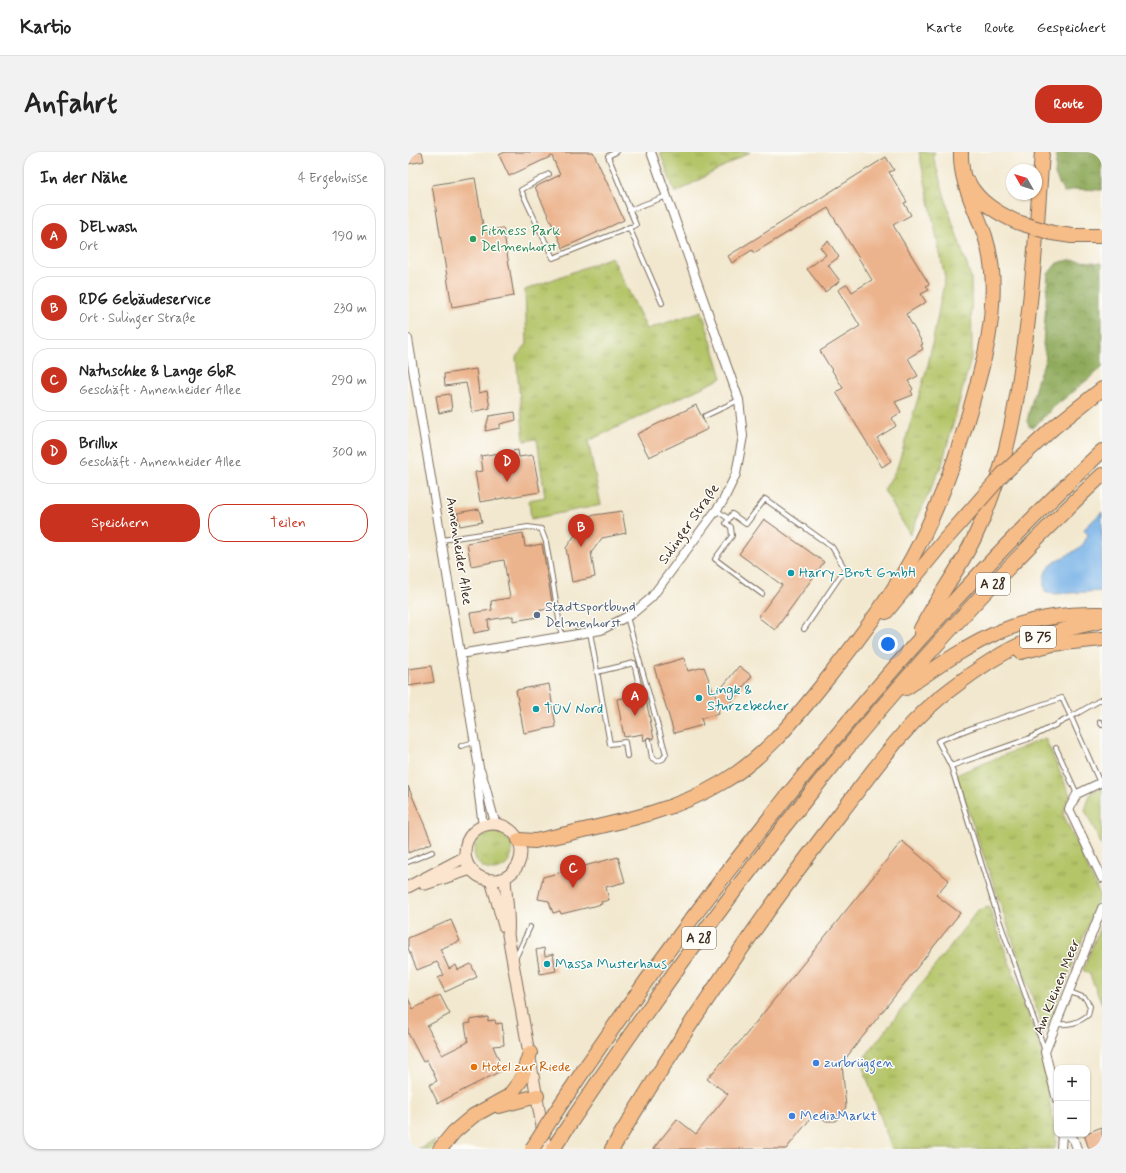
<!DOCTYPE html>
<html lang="de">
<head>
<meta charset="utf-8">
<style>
	:root { --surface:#fff; --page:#f2f2f2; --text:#222; --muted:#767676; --line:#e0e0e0; --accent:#c8321e }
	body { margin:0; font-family:Mynerve,sans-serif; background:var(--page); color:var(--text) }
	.controls { position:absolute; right:12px; bottom:12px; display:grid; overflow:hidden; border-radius:8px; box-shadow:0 1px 3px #0004 }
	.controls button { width:36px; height:36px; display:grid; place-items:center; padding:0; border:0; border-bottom:1px solid var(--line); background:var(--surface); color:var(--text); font:20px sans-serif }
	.compass { position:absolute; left:598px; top:12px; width:36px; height:36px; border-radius:50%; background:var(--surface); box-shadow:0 1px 3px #0004; rotate:309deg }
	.you { position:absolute; left:480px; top:492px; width:14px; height:14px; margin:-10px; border:3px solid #fff; border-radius:50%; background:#1a73e8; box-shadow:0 0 0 6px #1a73e833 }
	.badge { display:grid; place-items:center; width:26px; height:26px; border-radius:50%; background:var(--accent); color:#fff; font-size:13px; font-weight:700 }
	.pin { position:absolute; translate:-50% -33px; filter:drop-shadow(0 1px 2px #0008) }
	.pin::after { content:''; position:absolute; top:21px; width:14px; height:12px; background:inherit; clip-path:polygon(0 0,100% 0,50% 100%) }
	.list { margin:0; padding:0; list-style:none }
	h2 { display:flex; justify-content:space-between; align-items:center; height:52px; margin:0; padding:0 16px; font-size:17px }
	h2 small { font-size:13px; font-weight:400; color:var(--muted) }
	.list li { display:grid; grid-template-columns:26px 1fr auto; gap:12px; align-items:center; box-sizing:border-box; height:64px; margin:0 8px 8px; padding:0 8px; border:1px solid var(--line); border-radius:16px }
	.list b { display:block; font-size:15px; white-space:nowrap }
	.list p { margin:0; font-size:13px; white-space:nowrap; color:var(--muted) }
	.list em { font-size:13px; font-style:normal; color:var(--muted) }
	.actions { display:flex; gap:8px; padding:12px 16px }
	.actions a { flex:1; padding:9px 0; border:1px solid var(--accent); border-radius:16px; text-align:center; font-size:14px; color:var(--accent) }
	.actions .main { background:var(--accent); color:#fff }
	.map { position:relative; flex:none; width:694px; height:997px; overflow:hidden; border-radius:16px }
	header { display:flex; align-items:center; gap:24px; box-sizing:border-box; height:56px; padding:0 20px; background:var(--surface); border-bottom:1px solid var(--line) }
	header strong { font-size:19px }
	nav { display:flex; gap:22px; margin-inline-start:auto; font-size:14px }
	.intro { display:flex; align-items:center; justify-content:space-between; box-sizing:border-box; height:96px; padding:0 24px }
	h1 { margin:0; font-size:28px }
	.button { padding:10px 18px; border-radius:16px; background:var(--accent); color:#fff; font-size:14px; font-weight:700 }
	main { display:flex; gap:24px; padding:0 24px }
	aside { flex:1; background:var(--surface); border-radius:16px; box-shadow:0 1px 3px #0004 }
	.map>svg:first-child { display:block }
</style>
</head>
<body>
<header>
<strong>Kartio</strong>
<nav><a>Karte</a><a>Route</a><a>Gespeichert</a></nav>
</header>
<div class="intro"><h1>Anfahrt</h1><a class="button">Route</a></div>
<main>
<aside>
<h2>In der Nähe<small>4 Ergebnisse</small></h2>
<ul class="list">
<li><span class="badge">A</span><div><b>DELwash</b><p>Ort</p></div><em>190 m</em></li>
<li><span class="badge">B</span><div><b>RDG Gebäudeservice</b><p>Ort · Sulinger Straße</p></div><em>230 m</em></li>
<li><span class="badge">C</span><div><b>Natuschke &amp; Lange GbR</b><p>Geschäft · Annenheider Allee</p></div><em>290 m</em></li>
<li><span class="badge">D</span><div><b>Brillux</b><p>Geschäft · Annenheider Allee</p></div><em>300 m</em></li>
</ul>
<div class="actions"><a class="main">Speichern</a><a>Teilen</a></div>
</aside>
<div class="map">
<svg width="694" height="997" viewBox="0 0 694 997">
	<defs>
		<pattern id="grass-tufts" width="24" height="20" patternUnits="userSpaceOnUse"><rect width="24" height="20" fill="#b4c467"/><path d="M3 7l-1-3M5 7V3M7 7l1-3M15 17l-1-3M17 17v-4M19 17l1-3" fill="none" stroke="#949f54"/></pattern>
		<pattern id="forest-crowns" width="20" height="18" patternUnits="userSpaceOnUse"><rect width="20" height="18" fill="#8faa5c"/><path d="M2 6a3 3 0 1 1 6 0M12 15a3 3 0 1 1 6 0" fill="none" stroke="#768b4b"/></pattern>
	</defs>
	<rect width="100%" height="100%" fill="#fdfcf7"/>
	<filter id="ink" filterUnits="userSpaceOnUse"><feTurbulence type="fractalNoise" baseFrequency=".025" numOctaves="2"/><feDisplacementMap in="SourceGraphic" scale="8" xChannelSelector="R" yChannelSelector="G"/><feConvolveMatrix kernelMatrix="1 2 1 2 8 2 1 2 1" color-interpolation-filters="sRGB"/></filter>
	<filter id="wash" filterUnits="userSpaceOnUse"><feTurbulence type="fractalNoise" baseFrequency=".012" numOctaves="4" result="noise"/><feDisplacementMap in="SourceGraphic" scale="16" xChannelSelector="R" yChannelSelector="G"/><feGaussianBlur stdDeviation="0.9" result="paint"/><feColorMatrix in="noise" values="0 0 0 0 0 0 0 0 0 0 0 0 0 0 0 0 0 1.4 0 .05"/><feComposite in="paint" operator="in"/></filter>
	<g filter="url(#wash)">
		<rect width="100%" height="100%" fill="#f2e8cf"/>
		<g fill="url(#grass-tufts)" stroke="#787742">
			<path d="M252,0H342L267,41Z"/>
			<path d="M511,0H527L525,4L544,69L563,125L564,203L534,312L502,383L476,338L489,316L520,213L537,126Z"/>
			<path d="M204,105L239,177L294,159L314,226L180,289L193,353L123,367L121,348L137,345L129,287L116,289L108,205L119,192L117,138Z"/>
			<path d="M637,586L662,643L655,662L692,743L637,882L548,623Z"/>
			<circle cx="85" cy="699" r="19"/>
			<path d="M581,755L633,897L648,988L647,997H484L453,910L570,758Z"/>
			<path d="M27,988L23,997H10Z"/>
		</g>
		<g fill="url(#forest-crowns)" stroke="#656a3d">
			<path d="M649,0H694V38L667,37L656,41L647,23Z"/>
			<path d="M661,108L694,111V216L646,255L626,275L621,274L619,269L629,229L638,206L635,193L640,122L649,111Z"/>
		</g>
		<g fill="#b4c467" stroke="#787742">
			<path d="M694,636V694L677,658L683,640Z"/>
			<path d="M694,770V852L681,821L675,818Z"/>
		</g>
		<path fill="#76b1e7" stroke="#586e82" d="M694,360V439L646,442L637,439C630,408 657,409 673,394C676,392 678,387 680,383L676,377Z"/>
		<g id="blocks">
			<g fill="#ecb48d">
				<path d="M0,0H14L16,9L0,12Z"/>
				<path d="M97,0H185L216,68L155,96L127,35L152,23L144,4L101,24L91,3Z"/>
				<path d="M478,5L486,18L481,20L499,50L496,51L503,63L485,73L521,132L518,134L521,138L513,142L518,150L498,162L515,192L513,193L515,197L500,206L510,224L500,229L505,237L503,239L505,243L487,250L493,260L484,266L488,274L469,286L483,309L474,315L428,240L435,236L412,199L452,174L430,138L439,132L444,140L464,128L420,56L346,101L344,98L324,111L320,104Z"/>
				<path d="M67,26L76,79L95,76L106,144L44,155L24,33Z"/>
				<path d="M420,89L431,105L420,113L432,129L417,140L399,117L418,103L412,95Z"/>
				<path d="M68,217L71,241L79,239L82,256L64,260L58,231L37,234L36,222Z"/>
				<path d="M42,242L44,258L31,261L28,244Z"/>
				<path d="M288,253L300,277L241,305L229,282Z"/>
				<path d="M107,260L108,268L92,272V276L77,279L81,264Z"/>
				<path d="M110,298L111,305L125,303L132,340L72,350L67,320L75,319L73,304Z"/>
				<path d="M71,357L74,370L52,374L49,361Z"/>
				<path d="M214,359L218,381L194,386L183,401L187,425L164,430L158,396L180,364Z"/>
				<path d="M356,367L416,410L367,478L350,465L374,433L331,402Z"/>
				<path d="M115,381L117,395L134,392L145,456L129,459L130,465L105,469V464L80,468L81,478L66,481L62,461L84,458L83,449L102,446L96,408L63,414L59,391Z"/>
				<path d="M276,506L280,519L296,515L307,544L331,514L344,524L321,552L310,555L311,562L293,566L295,573L266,581L246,515Z"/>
				<path d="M23,514L26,530L0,534V517Z"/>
				<path d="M141,532L148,575L116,581L108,538Z"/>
				<path d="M235,533L246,587L240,585L236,589L235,582L216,585L209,547L227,544L225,534L231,536Z"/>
				<path d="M0,634L24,691L0,701Z"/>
				<path d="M494,689L541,728L528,743L552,761L434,911L438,955L433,963L428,969H418L407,961L378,997H245L269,967L288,982L320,942L299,927L336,885Z"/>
				<path d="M210,705L217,730L198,735L201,748L193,750L194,752L153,762L152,759L145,761L141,749L130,747L135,725Z"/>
				<path d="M43,768L52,789L32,797L41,817L48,813L50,818L63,812L69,825L37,840L30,826L36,823L29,810L9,818L0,796V786Z"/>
				<path d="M136,796L137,804L145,802L148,819L132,822L128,798Z"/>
				<path d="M32,843L42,862L19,874L34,903L60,890L57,872L63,871L62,868L80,865V869L87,868L88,872L94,871L96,893L85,894L91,908L88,909L93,919L30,951L21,933L29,929L19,908L15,910L0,881V846L5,857Z"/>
				<path d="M694,975V997H681L676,982Z"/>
			</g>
		</g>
	</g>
	<g filter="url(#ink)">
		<use href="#blocks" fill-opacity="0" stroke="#7b6c5c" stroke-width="1"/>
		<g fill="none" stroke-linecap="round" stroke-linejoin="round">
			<defs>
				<g id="lane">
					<path d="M141,22L113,38L145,106L228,73L200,4L208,0"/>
					<path d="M221,58L259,44"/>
					<path d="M221,75L254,151"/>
					<path d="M297,264L331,248"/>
					<path d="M308,358L321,367L324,362L338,372L357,347L424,395L437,417L396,477"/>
					<path d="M321,367L318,371L323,375L324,384L307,407L354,442"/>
					<path d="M34,388L120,375L133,377L138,390L154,485"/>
					<path d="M219,465L258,602L255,607L249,609L244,606L241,588"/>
					<path d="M182,480L202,592L217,590L219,604"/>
					<path d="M189,520L226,511L231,533"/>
					<path d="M692,570L694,573"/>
					<path d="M53,594L66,590"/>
					<path d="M648,596L669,642"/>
					<path d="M543,614L620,587L663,565L692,631"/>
					<path d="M0,710L24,700"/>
					<path d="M107,807L122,775"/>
					<path d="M649,872C662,873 670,871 680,863L682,854L677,846L662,840"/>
					<path d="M637,899L589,762L543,614L530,589L569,574L654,546L663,565L694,547"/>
				</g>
				<g id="street">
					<path d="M0,187L71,616L69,628L75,674"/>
					<path d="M52,502L193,478L224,462L243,446L315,349L328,322L335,284L331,248L243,0"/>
					<path d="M71,616C79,633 81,654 88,672"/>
					<path d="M694,630L669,642L661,657L694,726"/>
					<path d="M649,948L637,900L694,756"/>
					<path d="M659,982L666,988L669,997"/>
					<path d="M653,997L654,982"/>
				</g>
				<g id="secondary">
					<circle cx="85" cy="700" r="28"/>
					<path d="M97,726C98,745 102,764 100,783L138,997"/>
					<path d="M83,728L96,774"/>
					<path d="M17,732L63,717"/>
					<path d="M0,735L57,705"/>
				</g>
				<g id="highway">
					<path d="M560,30C571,50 589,61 609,70"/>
					<path d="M644,81L664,84H694"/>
					<path d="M645,276L694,237"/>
					<path d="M478,460L536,389"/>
					<path d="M513,477C530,444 554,414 569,380C594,326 606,270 614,211C625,141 629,71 634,0"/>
					<path d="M613,500L645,492L694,487"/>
					<path d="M498,536C567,489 607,460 694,462"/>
					<path d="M111,688L127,689C190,674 259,664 315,630C354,607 383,572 411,537C441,500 470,463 495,422C526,369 548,310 564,251C573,219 583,185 584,152C586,129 584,106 577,84C567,55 552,31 553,0"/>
					<path d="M91,954L129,944"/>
					<path d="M147,961C237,825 335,695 440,570C520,475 603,384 694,299"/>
					<path d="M32,997L46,980L65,964L101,944L113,928L122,901"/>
					<path d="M145,997C304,756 484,521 694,323"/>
					<path d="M204,997C274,881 349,769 432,662C466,618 498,570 543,537C568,518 596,498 626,487C648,479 671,474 694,469"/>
				</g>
			</defs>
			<use href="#lane" stroke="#7b6c5c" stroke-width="6"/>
			<use href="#street" stroke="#7b6c5c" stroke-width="10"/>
			<use href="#secondary" stroke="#7b6c5c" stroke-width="13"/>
			<use href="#highway" stroke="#7b6c5c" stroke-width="16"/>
			<use href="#lane" stroke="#fff" stroke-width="4"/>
			<use href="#street" stroke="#fff" stroke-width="8"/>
			<use href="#secondary" stroke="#fce5cf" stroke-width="11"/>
			<use href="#highway" stroke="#f7bd88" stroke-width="14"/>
			<defs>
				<g id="highway-bridge">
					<path d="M609,70L644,81"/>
					<path d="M536,389L595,322L645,276"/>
					<path d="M124,997L147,961"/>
				</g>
			</defs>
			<use href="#highway-bridge" stroke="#7b6c5c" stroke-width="16" stroke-linecap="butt"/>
			<use href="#highway-bridge" stroke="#f7bd88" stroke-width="14"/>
		</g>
	</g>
	<circle fill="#2e9e5b" stroke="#fdfcf7" stroke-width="1.5" cx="65" cy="87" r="4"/>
	<g fill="#0f9aa8" stroke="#fdfcf7" stroke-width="1.5">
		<circle cx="383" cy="421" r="4"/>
		<circle cx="291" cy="546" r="4"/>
		<circle cx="128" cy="557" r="4"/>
		<circle cx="139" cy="812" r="4"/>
	</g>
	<circle fill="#5c6f8a" stroke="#fdfcf7" stroke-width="1.5" cx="129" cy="463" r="4"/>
	<g fill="#3f7fe0" stroke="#fdfcf7" stroke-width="1.5">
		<circle cx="408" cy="911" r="4"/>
		<circle cx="384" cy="964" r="4"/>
	</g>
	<circle fill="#e8710a" stroke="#fdfcf7" stroke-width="1.5" cx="66" cy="915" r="4"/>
	<g text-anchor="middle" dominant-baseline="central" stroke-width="3" stroke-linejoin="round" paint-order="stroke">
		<g fill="#fdfcf7" stroke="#75695f" stroke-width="1">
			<rect x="568" y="421" width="34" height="22" rx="3"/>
			<rect x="612" y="474" width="36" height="22" rx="3"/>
			<rect x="274" y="775" width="34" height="22" rx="3"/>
		</g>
		<g font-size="13" font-weight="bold" fill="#3b2a1e">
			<text x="585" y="432">A 28</text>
			<text x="630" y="485">B 75</text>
			<text x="291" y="786">A 28</text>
		</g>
		<g font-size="14" fill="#27864d" stroke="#fdfcf7" text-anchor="start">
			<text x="73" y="79">Fitness Park<tspan x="73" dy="16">Delmenhorst</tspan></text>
		</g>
		<g font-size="14" fill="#3b2a1e" stroke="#fdfcf7">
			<text transform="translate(281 372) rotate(-55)">Sulinger Straße</text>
			<text transform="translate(51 399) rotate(81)">Annenheider Allee</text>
			<text transform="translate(649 835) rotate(-68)">Am Kleinen Meer</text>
		</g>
		<g font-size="14" fill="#0d838f" stroke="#fdfcf7" text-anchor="start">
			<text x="391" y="421">Harry -Brot GmbH</text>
			<text x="299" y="538">Lingk &amp;<tspan x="299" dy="16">Sturzebecher</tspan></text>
			<text x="136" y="557">TÜV Nord</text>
			<text x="147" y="812">Massa Musterhaus</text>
		</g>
		<g font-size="14" fill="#4e5e75" stroke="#fdfcf7" text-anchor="start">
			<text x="137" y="455">Stadtsportbund<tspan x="137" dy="16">Delmenhorst</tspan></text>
		</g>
		<g font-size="14" fill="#366cbe" stroke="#fdfcf7" text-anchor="start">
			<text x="416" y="911">zurbrüggen</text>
			<text x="392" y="964">MediaMarkt</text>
		</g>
		<g font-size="14" fill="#c56008" stroke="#fdfcf7" text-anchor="start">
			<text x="74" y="915">Hotel zur Riede</text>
		</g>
	</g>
</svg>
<div class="controls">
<button>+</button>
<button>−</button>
</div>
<svg class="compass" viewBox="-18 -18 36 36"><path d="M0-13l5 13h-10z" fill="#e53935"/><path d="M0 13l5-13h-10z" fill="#767676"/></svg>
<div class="you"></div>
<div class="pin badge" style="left:227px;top:564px">A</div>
<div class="pin badge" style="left:173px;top:395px">B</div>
<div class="pin badge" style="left:165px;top:736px">C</div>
<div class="pin badge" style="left:99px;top:330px">D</div>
</div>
</main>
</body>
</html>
